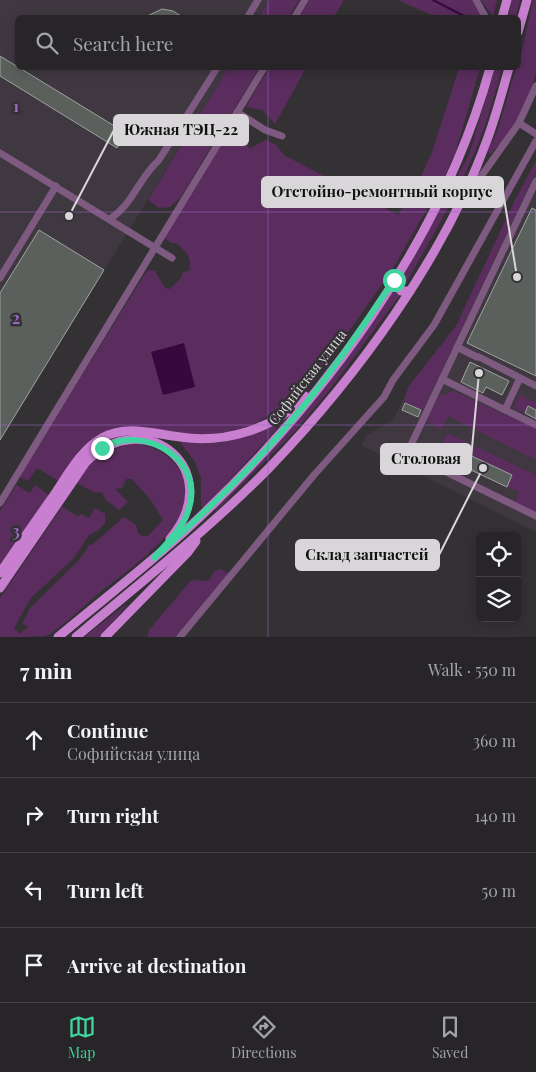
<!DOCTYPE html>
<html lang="en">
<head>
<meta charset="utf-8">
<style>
	:root { --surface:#272527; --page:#2f2d2f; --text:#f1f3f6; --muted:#a4a5a7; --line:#434244; --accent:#40d4a1 }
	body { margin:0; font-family:"Playfair Display",serif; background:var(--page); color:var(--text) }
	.controls { position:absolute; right:15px; bottom:15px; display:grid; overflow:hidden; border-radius:8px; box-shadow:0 2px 12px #0003 }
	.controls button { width:45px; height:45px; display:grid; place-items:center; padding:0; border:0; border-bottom:1px solid var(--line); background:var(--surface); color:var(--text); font:25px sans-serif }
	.stop { position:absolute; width:15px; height:15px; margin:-11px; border:4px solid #40d4a1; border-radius:50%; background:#fff }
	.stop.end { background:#40d4a1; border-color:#fff; box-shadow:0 1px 5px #0008 }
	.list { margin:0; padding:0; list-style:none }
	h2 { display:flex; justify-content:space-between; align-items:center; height:65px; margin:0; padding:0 20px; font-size:21px }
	h2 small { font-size:16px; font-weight:400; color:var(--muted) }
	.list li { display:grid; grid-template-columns:32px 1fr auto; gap:15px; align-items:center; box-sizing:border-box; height:75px; padding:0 20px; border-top:1px solid var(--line) }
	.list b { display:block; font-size:19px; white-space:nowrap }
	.list p { margin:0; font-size:16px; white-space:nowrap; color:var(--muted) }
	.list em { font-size:16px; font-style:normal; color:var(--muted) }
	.icon { flex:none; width:28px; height:28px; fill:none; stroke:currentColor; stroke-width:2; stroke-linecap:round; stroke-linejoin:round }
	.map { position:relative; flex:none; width:536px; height:637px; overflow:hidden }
	.search { position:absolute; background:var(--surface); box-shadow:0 2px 12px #0003; left:15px; right:15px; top:15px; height:55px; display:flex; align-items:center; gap:12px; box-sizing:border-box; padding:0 18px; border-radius:8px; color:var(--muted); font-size:19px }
	.sheet { height:365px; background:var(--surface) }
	nav { display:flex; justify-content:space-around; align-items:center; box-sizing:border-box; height:70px; border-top:1px solid var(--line); background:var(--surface); font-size:14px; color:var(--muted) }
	nav a { display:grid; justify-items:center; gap:2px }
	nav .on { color:var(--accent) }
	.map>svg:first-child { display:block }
</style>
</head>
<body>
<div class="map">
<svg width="536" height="637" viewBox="0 0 536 637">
	<rect width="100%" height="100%" fill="#343134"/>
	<g fill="#3f3840">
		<path d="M0,0H269L259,17L18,18V68H228L0,441Z"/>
		<path d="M536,161V532L361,445L366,436L394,419L409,386L456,326L515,200Z"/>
	</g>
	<g fill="#5a2d5e">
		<path d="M269,0H299L289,17H259Z"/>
		<path d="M310,0H344L334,17H299Z"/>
		<path d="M398,0H471L482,17H436Z"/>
		<path d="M481,0H497L493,17Z"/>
		<path d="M512,0H520L516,17H508Z"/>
		<path d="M533,0H536V72C530,98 511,137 490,154L488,150L497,132L516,68H518Z"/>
		<path d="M228,68H259L180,198L170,207L159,208L148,200Z"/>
		<path d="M269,68H306L275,124L262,110L246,107Z"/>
		<path d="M459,68H480L455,154L440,186L392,270L342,341L296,399L254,425L216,435H195L136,427L115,428L96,437L80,450L59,481L37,468L28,481L19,477L146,272L149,270L155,271L165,288L170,289L181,278L183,272L189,271C193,258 186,251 176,243H171L164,238L230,129L245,132L249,149L266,140L276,145L284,155L398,215L418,183L432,152Z"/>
		<path d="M495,68H502C496,89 490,112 482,134C462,186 433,236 405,285H401L399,282L469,155Z"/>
		<path d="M536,161V171L423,410L404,401L409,386L456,326L515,200Z"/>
		<path d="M393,291L400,295L328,392L296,430L216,511L214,509L289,430L327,385Z"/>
		<path d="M454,391L536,429V460L448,416L441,430L426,420L437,397Z"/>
		<path d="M520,395L536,403V410L525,413L513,408Z"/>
		<path d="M274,425H276V430L204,508L201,506V478L194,460L181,444L182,442L218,443Z"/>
		<path d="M447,433L536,475V513L515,503L519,492L507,487L512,475L451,449L443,465L434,461Z"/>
		<path d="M136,443C156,447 170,454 181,473C207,520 129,568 99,593C87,603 58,631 46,636C38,637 10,637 0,637V598L62,507L78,516L81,514L89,518L95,508L105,514V523L99,530L89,535L74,558L31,598L14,628L20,634L28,627L22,624L30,608L79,560L90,544L92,545L124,517L136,525L138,533L142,536H148L163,520L150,499L132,479H126L122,488L115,489L128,502L119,510L106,500L102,492L95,493L77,483C98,452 99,452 136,443Z"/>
		<path d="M16,485L30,493L35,485L49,495L0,567V511Z"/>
		<path d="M219,569L229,573L176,637H147L149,630L188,584L192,580L208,581L214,572Z"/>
		<path d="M127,605L100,637H84L124,606Z"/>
	</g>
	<path fill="#38073d" d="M184,343L195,387L163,395L151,352Z"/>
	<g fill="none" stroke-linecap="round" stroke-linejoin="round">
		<path stroke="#38073d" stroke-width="2" d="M433,0L468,18"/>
	</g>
	<g fill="#5b605d" stroke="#9ea2a0">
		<path d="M162,9L173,11L184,18H143Z"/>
		<path d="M0,56L126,133L117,148L0,76Z"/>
		<path d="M532,208L536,210V376L467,343Z"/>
		<path d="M39,230L104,270L0,440V293Z"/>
		<path d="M470,362L509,381L502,395L486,387L483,393L461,382Z"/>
		<path d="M405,403L421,410L418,417L402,410Z"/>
		<path d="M528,406L536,410V419L525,413Z"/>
		<path d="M459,450L512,475L507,487L454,462Z"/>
	</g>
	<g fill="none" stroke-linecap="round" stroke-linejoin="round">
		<g stroke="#7e5a81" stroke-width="7">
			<path d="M476,0L486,18"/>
			<path d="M247,18L258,0"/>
			<path d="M294,18L305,0"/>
			<path d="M237,112L265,130L282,136"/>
			<path d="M519,123L536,134"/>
			<path d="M0,153L172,258"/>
			<path d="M536,181L410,447L422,460L536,516"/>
			<path d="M465,199L519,123L536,86"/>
			<path d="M110,219C134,203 138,179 159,160L217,68"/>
			<path d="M0,278L56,186"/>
			<path d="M457,347L477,357"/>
			<path d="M479,357L536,386"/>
			<path d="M442,379L536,425"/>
			<path d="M505,410L520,378"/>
			<path d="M0,503L264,68"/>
			<path d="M180,637L314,475L384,397L393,380L434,325L536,141"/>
		</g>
		<g stroke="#c97fd0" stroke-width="9">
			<path d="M502,18L507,0"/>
			<path d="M518,32L527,0"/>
			<path d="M394,280L401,291H410"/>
			<path d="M0,573C17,548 34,523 52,498C66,478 80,450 102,438C127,424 154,434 180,437C224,444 275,429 305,396"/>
			<path d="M0,588L86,462C145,403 228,470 170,539"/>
			<path d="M58,637C100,602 144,568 185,531C319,407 441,245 490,68"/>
			<path d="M76,637C141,582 209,529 269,468C356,378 444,258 487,140C496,116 502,92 509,68"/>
			<path d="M105,637L188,552L196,541"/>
		</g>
	</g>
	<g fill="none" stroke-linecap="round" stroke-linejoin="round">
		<path stroke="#40d4a1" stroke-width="6" d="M102,448C144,423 207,460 188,511C182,529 166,544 154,558C200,517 246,474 286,427C326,381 360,331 394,280"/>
	</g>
	<path fill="none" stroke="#9c68c8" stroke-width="1" stroke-opacity="0.55" d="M268,0V18M268,68V637M0,212H536M0,425H536"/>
	<g text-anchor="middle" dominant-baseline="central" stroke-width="5" stroke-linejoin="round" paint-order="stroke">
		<g font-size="14" fill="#d8d6d8" stroke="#343134">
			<text transform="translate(307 377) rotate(-52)">Софийская улица</text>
		</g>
	</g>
	<g font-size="16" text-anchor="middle" font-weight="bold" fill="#9c68c8" stroke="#343134" stroke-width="5" stroke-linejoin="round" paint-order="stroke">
		<text x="16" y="112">1</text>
		<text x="16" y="324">2</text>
		<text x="16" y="537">3</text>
	</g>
	<path fill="none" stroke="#d8d6d8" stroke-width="2" d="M69 216L114 130M517 277L503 192M479 373L471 459M483 468L439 555"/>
	<g fill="#d8d6d8" stroke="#343134" stroke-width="2">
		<circle cx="69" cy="216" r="5"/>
		<circle cx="517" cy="277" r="5"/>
		<circle cx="479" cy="373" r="5"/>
		<circle cx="483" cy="468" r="5"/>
	</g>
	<g fill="#d8d6d8" stroke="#d8d6d8" stroke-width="2">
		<rect x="114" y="115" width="134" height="30" rx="5"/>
		<rect x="262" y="177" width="241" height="30" rx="5"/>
		<rect x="381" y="444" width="90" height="30" rx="5"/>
		<rect x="296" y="540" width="143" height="30" rx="5"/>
	</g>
	<g font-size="15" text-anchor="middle" font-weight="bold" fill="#111">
		<text x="181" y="135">Южная ТЭЦ-22</text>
		<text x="382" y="197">Отстойно-ремонтный корпус</text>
		<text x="426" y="464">Столовая</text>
		<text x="367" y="560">Склад запчастей</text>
	</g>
</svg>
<div class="controls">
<button><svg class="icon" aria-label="locate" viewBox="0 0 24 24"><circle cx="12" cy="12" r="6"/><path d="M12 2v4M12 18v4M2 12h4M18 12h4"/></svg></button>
<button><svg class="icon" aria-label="layers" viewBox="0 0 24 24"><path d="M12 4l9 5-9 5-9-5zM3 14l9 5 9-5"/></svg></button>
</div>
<div class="stop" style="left:394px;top:280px"></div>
<div class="stop end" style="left:102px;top:448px"></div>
<div class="search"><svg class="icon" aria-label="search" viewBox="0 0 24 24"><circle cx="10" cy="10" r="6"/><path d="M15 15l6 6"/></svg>Search here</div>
</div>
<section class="sheet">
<h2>7 min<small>Walk · 550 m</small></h2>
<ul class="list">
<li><svg class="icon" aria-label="ahead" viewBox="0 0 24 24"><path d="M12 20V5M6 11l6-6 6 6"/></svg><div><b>Continue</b><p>Софийская улица</p></div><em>360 m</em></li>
<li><svg class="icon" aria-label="right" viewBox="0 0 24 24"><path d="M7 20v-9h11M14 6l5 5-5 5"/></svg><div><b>Turn right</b></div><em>140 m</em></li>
<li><svg class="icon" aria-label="left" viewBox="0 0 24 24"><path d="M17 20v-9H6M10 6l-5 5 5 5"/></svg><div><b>Turn left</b></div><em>50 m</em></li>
<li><svg class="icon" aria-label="arrive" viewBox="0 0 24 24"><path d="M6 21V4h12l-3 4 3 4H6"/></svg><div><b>Arrive at destination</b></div></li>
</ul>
</section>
<nav>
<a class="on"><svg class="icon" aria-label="map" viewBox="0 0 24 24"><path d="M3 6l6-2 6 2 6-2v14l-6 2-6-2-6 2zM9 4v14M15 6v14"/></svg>Map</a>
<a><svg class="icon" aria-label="directions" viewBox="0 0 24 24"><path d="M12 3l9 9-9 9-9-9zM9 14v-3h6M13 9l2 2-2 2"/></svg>Directions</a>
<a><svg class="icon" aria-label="saved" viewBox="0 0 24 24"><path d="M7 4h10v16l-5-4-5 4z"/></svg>Saved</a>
</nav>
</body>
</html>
